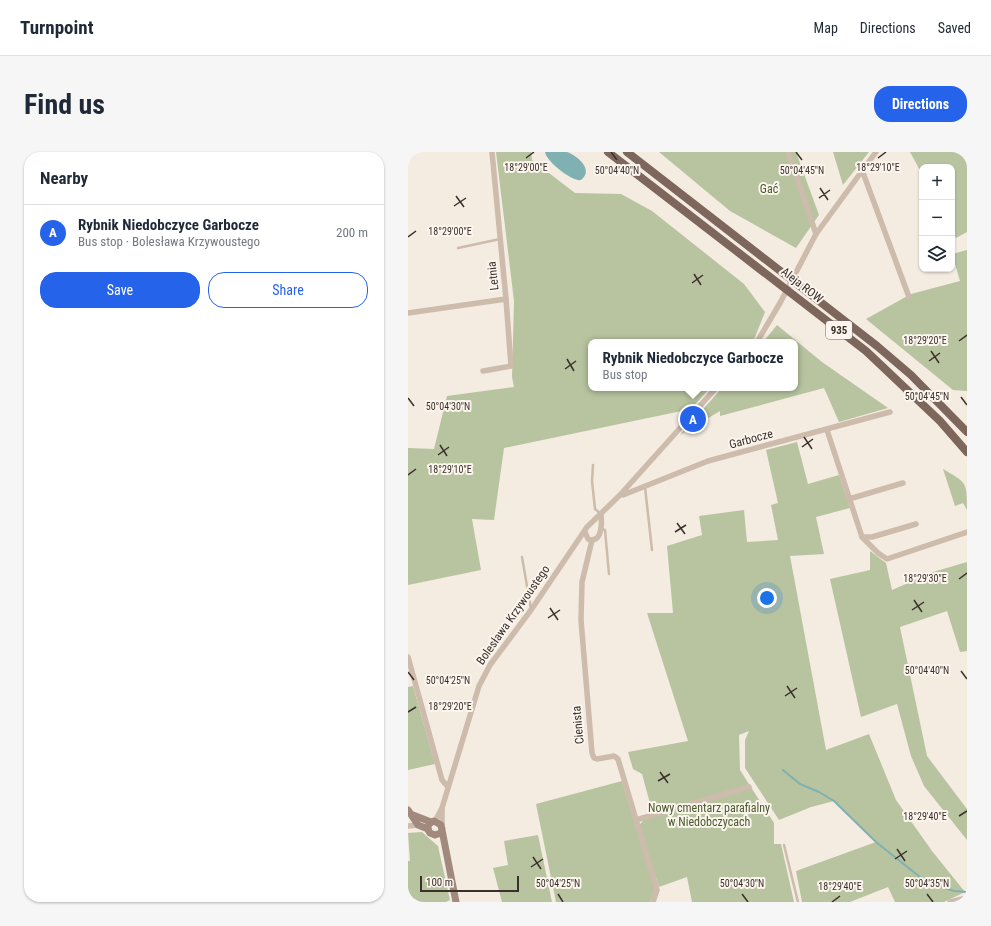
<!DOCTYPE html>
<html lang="en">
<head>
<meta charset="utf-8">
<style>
	:root { --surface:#fff; --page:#f6f6f7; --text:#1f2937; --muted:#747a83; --line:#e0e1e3; --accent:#2563eb }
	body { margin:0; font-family:"Roboto Condensed",sans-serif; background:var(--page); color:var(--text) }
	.controls { position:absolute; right:12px; top:12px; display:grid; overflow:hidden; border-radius:8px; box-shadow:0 1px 3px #0004 }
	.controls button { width:36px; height:36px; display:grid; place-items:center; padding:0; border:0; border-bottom:1px solid var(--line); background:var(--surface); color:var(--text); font:20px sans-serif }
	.scale { position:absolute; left:12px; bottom:10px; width:99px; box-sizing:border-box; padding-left:4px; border:2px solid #3b302b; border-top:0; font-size:11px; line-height:14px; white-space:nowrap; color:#3b302b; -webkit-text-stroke:3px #fbf5ee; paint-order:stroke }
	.you { position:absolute; left:359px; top:446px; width:14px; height:14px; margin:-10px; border:3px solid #fff; border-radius:50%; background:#1a73e8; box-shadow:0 0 0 6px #1a73e833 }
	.badge { display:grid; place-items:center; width:26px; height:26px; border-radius:50%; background:var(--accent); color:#fff; font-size:13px; font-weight:700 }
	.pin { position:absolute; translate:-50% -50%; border:2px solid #fff; box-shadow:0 1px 4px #0006 }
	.popup { position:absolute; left:180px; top:187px; width:210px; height:52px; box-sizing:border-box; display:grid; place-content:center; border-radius:8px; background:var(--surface); filter:drop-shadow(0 1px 3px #0005); font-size:13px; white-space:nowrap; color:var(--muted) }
	.popup b { font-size:15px; color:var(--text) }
	.popup::after { content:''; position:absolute; left:50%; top:100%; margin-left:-8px; border:8px solid transparent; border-top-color:var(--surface) }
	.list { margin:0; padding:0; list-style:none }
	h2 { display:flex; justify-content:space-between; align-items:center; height:52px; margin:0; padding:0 16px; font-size:17px }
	h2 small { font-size:13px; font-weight:400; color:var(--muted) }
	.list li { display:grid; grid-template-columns:26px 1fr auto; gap:12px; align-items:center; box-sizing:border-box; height:56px; padding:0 16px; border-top:1px solid var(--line) }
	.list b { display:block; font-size:15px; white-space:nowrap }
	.list p { margin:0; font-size:13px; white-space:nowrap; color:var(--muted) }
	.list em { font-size:13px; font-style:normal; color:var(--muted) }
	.actions { display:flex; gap:8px; padding:12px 16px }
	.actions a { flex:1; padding:9px 0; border:1px solid var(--accent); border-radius:16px; text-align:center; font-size:14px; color:var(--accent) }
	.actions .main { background:var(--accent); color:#fff }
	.icon { flex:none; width:22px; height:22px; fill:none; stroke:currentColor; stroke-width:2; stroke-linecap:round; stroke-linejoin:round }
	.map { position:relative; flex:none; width:559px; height:750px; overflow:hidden; border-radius:16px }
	header { display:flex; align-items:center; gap:24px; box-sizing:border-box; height:56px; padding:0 20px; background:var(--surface); border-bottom:1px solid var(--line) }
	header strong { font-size:19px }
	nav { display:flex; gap:22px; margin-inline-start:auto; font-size:14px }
	.intro { display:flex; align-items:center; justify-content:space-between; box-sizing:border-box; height:96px; padding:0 24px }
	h1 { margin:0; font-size:28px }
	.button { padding:10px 18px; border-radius:16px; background:var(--accent); color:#fff; font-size:14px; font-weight:700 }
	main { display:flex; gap:24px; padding:0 24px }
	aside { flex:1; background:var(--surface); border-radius:16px; box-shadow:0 1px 3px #0004 }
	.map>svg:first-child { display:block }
</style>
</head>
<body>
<header>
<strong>Turnpoint</strong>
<nav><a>Map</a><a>Directions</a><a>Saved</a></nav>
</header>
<div class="intro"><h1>Find us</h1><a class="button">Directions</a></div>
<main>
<aside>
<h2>Nearby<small></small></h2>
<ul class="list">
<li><span class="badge">A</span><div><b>Rybnik Niedobczyce Garbocze</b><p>Bus stop · Bolesława Krzywoustego</p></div><em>200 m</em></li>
</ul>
<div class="actions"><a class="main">Save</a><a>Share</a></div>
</aside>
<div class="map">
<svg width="559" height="750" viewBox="0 0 559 750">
	<rect width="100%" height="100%" fill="#f4ebe1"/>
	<g fill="#b8c4a0">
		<path d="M88,0H123L124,8L167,41L213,42L244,59L336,132L357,160L345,190H183V236H302L283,257L96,296L86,368L64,367L73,418L0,433V296L26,297L39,244L106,235L104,225L106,149Z"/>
		<path d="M251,0H388L411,63L388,96L322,59Z"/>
		<path d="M425,0H461L435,33Z"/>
		<path d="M502,0H559V80L548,86L544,78V15H514V22Z"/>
		<path d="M559,98V239L545,238L458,167L503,142L552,129L544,102Z"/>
		<path d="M369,173L414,210L480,256L431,270L416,236L312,264V259L272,283L314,236H387V190H355Z"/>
		<path d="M389,290L400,332L431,323L442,356L408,365L416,402L382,404L418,598L461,582L488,648L524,699L557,740L536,750H487L480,735L442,750H394L388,719L468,690L426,649L403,655L371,668L337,616V588L341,579L331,583L332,618L366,671V692H373L386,750H284L279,725L251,735L231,673L235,669L234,664L250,660L248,654L243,655L234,622L225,617L220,600L280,589L239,461H265L259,394L294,383L291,364L336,358L339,390L370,388L363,353L370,351L358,298Z"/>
		<path d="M535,317C559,331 559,330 559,358L555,351L547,354Z"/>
		<path d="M462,399L478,411L484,438L525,420L559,410V499L552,500L539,459L492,475L519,604L559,657V688L516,634L503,604L489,552L453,565L422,427L462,418Z"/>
		<path d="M5,534L27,612L0,618V535Z"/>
		<path d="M214,629L247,738L242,750H148L128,652Z"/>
		<path d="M14,680L30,694L42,748L38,750H0V709H2L0,681Z"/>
		<path d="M130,683L144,750H94L85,716L100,713L96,689Z"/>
	</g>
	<path fill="#7fb0b2" d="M137,0C143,0 154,0 159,0C170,4 186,18 173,28C164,30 138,9 137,0Z"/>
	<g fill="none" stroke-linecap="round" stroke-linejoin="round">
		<path stroke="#7fb0b2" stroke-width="2" d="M375,618L392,632L411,640L426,649L468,690L517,729L546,739L559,740"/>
		<g stroke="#cdbbac" stroke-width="2.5">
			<path d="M50,96L92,87"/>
			<path d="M185,313L184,329L187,357L193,362"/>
			<path d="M237,335L244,398"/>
			<path d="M194,377L197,378L201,422"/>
			<path d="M114,405L123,457"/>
			<path d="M376,693L390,750"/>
		</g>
		<g stroke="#cdbbac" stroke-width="5.5">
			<path d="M380,0L408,82"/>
			<path d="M454,18L501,145"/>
			<path d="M0,161L98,147L84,0"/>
			<path d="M349,190L372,151L408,82L468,0"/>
			<path d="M75,219L103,214L98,147"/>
			<path d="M419,278L454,385H464L508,372"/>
			<path d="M215,343L300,309L482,260"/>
			<path d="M441,347L495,331"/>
			<path d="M177,380L180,387C194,392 194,372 193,363"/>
			<path d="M454,385L470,401L479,407L559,380"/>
			<path d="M184,388L174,430L173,468L184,601L186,606L189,607L206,604L210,607L249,738L245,750"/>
			<path d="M0,505L34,628L40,635"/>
			<path d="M228,668L341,635"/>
			<path d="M27,669L34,656L71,534L82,513L123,458L179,375L212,343L308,236"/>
			<path d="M0,674L10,673"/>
			<path d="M34,674V657"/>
			<path d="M542,750L559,746"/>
		</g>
		<g stroke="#a18a7d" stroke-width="7">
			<path d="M0,658L10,673L20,677"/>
			<path d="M5,663L23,670"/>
			<path d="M34,677L33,681L27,683L22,681C18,676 20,671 26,669L33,673L48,750"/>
		</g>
		<g stroke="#7d675c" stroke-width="8">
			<path d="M200,0L458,199L532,269L559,300"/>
			<path d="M219,0L469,194L503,223L559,280"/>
		</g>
	</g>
	<path fill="none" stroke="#3b302b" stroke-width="1.5" d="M203,0L209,8M388,0L394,8M118,6L126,0M470,6L478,0M412,36L420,48M48,44L56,55M411,46L422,38M46,54L58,46M0,85L8,79M286,122L293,133M284,131L295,123M551,189L559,183M523,199L531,211M159,207L166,219M521,209L532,201M157,217L168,209M553,245L559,253M0,246L6,254M396,285L404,297M32,293L39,304M394,295L405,287M30,303L41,295M0,323L8,317M269,371L277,382M267,380L278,373M551,427L559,421M506,448L514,460M142,456L150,468M504,458L516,450M140,466L152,458M553,519L559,527M0,520L6,528M379,534L387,546M377,544L389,536M0,560L8,555M252,620L260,631M250,629L262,622M551,664L559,659M489,697L497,709M125,705L133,717M487,707L499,699M123,715L135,707M150,742L155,750M334,742L340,750M519,742L525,750M424,750L432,744"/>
	<g text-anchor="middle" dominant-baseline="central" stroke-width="4" stroke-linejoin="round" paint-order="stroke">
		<rect fill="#fbf5ee" stroke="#756b66" stroke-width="1" x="418" y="169" width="26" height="18" rx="3"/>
		<g font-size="11" font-weight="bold" fill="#3b302b">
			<text x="431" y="178">935</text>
		</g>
		<g font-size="12" fill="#4a5a2e" stroke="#fbf5ee">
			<text x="361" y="37">Gać</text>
			<text x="301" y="656">Nowy cmentarz parafialny<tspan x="301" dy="14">w Niedobczycach</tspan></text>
		</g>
		<g font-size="12" fill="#3b302b" stroke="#fbf5ee">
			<text transform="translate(85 124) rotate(-96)">Letnia</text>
			<text transform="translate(394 133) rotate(38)">Aleja ROW</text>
			<text transform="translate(343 287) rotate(-15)">Garbocze</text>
			<text transform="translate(105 463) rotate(-55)">Bolesława Krzywoustego</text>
			<text transform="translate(170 573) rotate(-95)">Cienista</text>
		</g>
	</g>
	<g font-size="10" text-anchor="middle" fill="#3b302b" stroke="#fbf5ee" stroke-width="4" stroke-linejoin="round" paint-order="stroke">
		<text x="118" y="19">18°29'00"E</text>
		<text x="470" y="19">18°29'10"E</text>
		<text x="394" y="22">50°04'45"N</text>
		<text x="209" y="22">50°04'40"N</text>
		<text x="42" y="83">18°29'00"E</text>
		<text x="517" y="192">18°29'20"E</text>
		<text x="519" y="248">50°04'45"N</text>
		<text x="40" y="258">50°04'30"N</text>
		<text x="42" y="321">18°29'10"E</text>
		<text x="517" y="430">18°29'30"E</text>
		<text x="519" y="522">50°04'40"N</text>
		<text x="40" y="532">50°04'25"N</text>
		<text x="42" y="558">18°29'20"E</text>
		<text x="517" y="668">18°29'40"E</text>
		<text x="150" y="735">50°04'25"N</text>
		<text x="334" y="735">50°04'30"N</text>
		<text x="519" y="735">50°04'35"N</text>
		<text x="432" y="738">18°29'40"E</text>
	</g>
</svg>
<div class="controls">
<button>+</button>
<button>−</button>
<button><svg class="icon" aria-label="layers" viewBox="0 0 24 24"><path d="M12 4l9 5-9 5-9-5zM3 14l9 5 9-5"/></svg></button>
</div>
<div class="scale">100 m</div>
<div class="you"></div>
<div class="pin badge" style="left:285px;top:267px">A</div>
<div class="popup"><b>Rybnik Niedobczyce Garbocze</b>Bus stop</div>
</div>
</main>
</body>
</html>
